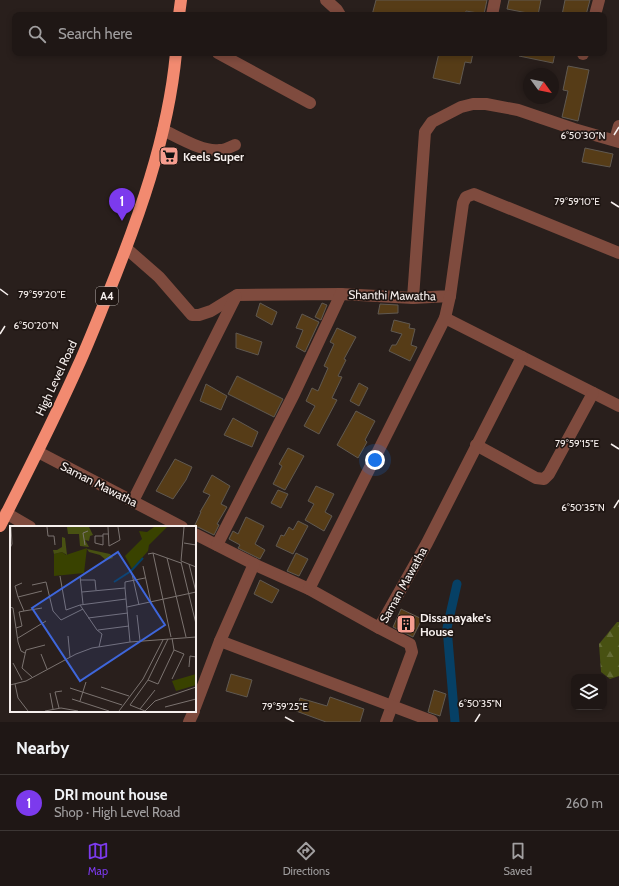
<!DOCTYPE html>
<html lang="en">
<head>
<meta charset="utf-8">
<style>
	:root { --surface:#1f1715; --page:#2c2422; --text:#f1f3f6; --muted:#a19fa0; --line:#3c3634; --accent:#7c3aed }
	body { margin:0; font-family:Cabin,sans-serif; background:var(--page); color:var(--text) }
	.controls { position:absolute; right:12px; bottom:12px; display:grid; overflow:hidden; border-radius:8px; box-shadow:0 2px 6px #0003 }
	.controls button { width:36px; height:36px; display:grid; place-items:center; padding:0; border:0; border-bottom:1px solid var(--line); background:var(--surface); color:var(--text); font:20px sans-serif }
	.compass { position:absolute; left:523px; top:68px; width:36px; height:36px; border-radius:50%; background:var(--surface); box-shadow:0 2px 6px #0003; rotate:123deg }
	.you { position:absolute; left:375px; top:460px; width:14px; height:14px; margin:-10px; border:3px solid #fff; border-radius:50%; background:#1a73e8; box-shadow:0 0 0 6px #1a73e833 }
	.badge { display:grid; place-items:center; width:26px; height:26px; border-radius:50%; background:var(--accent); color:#fff; font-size:13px; font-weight:700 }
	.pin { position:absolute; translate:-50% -33px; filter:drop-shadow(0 1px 2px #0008) }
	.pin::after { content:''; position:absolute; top:21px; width:14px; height:12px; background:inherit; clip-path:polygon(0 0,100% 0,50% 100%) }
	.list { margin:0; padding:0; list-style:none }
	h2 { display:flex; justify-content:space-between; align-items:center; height:52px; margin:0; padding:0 16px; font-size:17px }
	h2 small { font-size:13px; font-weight:400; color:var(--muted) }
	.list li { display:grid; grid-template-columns:26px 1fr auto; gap:12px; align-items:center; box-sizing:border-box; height:56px; padding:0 16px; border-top:1px solid var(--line) }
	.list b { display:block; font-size:15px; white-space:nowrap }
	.list p { margin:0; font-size:13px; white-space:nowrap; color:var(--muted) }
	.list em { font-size:13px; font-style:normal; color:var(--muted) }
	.icon { flex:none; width:22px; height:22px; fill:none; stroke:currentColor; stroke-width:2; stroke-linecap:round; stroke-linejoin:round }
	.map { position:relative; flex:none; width:619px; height:722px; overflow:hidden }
	.search { position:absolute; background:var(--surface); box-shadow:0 2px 6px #0003; left:12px; right:12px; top:12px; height:44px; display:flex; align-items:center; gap:10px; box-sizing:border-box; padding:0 14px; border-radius:8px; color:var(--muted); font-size:15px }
	.sheet { height:108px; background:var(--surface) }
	nav { display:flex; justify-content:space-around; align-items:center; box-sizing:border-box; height:56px; border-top:1px solid var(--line); background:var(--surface); font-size:11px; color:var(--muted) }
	nav a { display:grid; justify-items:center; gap:2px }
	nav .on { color:var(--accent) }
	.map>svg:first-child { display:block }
</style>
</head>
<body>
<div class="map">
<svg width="619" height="722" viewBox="0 0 619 722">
	<defs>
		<pattern id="forest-firs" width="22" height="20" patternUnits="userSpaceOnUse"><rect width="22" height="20" fill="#485112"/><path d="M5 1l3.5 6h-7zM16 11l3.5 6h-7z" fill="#636a35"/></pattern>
	</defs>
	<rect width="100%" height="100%" fill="#291f1c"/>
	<path fill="url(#forest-firs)" d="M617,622H619V676L610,679L601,672L599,644Z"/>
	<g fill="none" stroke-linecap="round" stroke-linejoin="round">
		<path stroke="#064065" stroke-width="9" d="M455,722L447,628L457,584"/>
	</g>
	<g fill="#563c17" stroke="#605951">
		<path d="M376,0H487L484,14L466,11L465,15H372Z"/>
		<path d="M509,0H541L538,15L507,9Z"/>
		<path d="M565,0H590L586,15H562Z"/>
		<path d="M439,53H473L471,63L465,62L460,84L433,78Z"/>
		<path d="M519,53H555L553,63L519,56Z"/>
		<path d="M568,66L589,70L578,121L562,117L568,91L563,90Z"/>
		<path d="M585,148L613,154L610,167L582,162Z"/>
		<path d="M260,303L277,312L272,325L256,316Z"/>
		<path d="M322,303L327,305L321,320L315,317Z"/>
		<path d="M380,304L398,305V313L378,314Z"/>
		<path d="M302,314L319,322L305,352L296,347L303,330L296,328Z"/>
		<path d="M394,320L410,324L409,328L415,329L411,345L417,347L410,361L389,351L392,345H396L402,334L391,331Z"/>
		<path d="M337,328L356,337L344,359L346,360L338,376L342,377L332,398L337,400L319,434L304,426L315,406L306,401L312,388L318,391L328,368L324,366L334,344L330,342Z"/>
		<path d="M236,333L262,342L258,355L236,348Z"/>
		<path d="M237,376L283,399L274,417L228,394Z"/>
		<path d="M359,383L368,388L359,406L350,401Z"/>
		<path d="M206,384L227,396L221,410L200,401Z"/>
		<path d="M356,411L375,421L365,440L367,442L358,458L337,445Z"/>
		<path d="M233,418L258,432L252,447L224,435Z"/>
		<path d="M288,448L304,456L285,490L273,484L282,466L279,464Z"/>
		<path d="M175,459L192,467L186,480L173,499L156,491Z"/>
		<path d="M212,475L230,486L221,504L227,507L217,524L219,525L214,535L198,527H194L201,512H200L210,495L203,492Z"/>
		<path d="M316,486L334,494L325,512L332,516L324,531L305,520L314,504L308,501Z"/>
		<path d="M278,490L288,494L281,508L271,503Z"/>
		<path d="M246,517L264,526L255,544L265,550L260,559L238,548L240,545L229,539L233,531L238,534Z"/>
		<path d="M298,521L308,526L293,554L276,546L281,535L284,536L289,527L293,530Z"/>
		<path d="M296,553L308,559L299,576L287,571Z"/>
		<path d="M260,580L279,590L272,603L254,594Z"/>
		<path d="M401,609L422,619L413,637L393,627Z"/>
		<path d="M231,674L252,680L247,697L226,691Z"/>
		<path d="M434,690L446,694L440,716L428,712Z"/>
		<path d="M330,697L364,709L360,722H326L296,711L300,698L327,706Z"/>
	</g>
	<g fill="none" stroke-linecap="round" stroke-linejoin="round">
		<g stroke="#7f4b3e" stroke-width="12">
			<path d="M326,0L337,10L340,15"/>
			<path d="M492,15L495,0"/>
			<path d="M595,15L599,0"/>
			<path d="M218,53L310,103"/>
			<path d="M583,54V53"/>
			<path d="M163,130C178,137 204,153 220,150C225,150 230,147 235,145"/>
			<path d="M615,140L619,126"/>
			<path d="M127,249L159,277L192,315H199L211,311L237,295L341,294L413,298L450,296L463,203L466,197L474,194L619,253"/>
			<path d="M413,298L425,132L432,122L461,107L473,104H486L518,110L574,129L619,142"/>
			<path d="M445,318L619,406"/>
			<path d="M476,445L536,478L544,479L549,474L593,393"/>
			<path d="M38,452L182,527"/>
			<path d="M133,501L236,296"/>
			<path d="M6,513L30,527"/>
			<path d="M195,534L260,567L309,589L379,628L427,543L522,357"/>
			<path d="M217,545L294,394L341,294"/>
			<path d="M309,589L445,318L450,296"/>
			<path d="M379,628L410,644L412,652L386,722"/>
			<path d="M220,641L432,721"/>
			<path d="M195,707L220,641L254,564"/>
			<path d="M189,722L194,711"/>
		</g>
		<g stroke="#f28a70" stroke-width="12">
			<path d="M179,15L181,0"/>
			<path d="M0,526C27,473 54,420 78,366C88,344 97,321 106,299C138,220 168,138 176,53"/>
		</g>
	</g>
	<path fill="none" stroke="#f7f0ee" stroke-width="1.5" d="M614,135L619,127M611,202L619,207M0,289L8,295M0,334L5,326M611,444L619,449M614,508L619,500M285,717L294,722M475,722L480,714"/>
	<defs>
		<symbol id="supermarket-square" viewBox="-11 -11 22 22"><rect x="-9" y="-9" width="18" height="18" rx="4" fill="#f59d8f" stroke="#1f1613"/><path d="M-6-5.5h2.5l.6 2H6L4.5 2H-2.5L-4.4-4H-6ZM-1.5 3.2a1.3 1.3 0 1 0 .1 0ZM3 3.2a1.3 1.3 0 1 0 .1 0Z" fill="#111"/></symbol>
		<symbol id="building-square" viewBox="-11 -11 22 22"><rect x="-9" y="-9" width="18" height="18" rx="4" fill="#f59d8f" stroke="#1f1613"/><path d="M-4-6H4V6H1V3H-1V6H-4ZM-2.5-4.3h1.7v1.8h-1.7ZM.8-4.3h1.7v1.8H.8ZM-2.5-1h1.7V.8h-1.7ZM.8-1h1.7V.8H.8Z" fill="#111"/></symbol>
	</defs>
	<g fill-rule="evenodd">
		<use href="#supermarket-square" x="158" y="145" width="22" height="22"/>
		<use href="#building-square" x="395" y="613" width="22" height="22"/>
	</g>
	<g text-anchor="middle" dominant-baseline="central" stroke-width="3.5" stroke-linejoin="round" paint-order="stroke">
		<rect fill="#1f1613" stroke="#b6afac" stroke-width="1" x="96" y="287" width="22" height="18" rx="3"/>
		<g font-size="11" font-weight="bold" fill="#f7f0ee">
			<text x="107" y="296">A4</text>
		</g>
		<g font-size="12" font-weight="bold" fill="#f7f0ee" stroke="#1f1613" text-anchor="start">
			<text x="183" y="156">Keels Super</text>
			<text x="420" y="617">Dissanayake's<tspan x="420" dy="14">House</tspan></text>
		</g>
		<g font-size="12" fill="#f7f0ee" stroke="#1f1613">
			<text transform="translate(392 295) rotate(1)">Shanthi Mawatha</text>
			<text transform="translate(56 378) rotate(-65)">High Level Road</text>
			<text transform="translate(99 484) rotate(27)">Saman Mawatha</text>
			<text transform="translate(403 585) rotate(-61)">Saman Mawatha</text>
		</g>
	</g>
	<g transform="translate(10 526)">
		<rect width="186" height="186" fill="#291f1c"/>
		<path d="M144,1H157L139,19L138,25L122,43L115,30L132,13L129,5L137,6ZM77,22L74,47L44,50V28L52,26L56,29Z" fill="#394200"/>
		<path d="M57,1H79L83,9L80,10L79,15L75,14L79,21L70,20L69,8H58ZM52,11L55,12L57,29L52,26L44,28L43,24H47L52,21ZM77,23L100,28L103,32L96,34L90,29L79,26Z" fill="#485112"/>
		<path d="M186,148V159L166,165L162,155Z" fill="#394200"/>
		<path fill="none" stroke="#064065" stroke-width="2" d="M104,56L121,45L133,32"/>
		<path fill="none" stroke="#7b7370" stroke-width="1" d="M37,1L38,10H44L45,19M98,1L99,20L110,14L108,1M174,1L171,35L186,41M93,10H85V17L93,19V8H98M174,17L186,19M75,19L73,7L78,5M0,22L2,18L1,1M143,27L157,32M138,28L143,27L161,111M171,36L186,98M171,37L157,32L176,111M179,38L186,66M133,40L141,77M122,48L129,79M50,50L56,84L70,79L87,104L92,108L89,121M70,50L73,78M71,54H85L86,64M22,59L36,56L43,85L51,94L73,83M115,62V56L135,52M72,66L115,62L120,116M8,71L5,60L12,57M70,79L116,73M0,81L3,82L6,102M117,81L186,66M14,85L32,82M127,89L130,115M78,92L118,87M88,104L119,100M58,110L60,131M8,112L36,95M15,127L11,125L8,116L6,102L12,100L9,86L14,85L8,71L32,65M31,128L37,143M3,137L12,154M179,141L180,130L186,131M22,151L12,142L16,124L35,119M162,153L174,128L164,124M138,154L148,158L164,124L162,112M5,158L8,172L18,185M0,159L16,155L66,128L82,122L120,116L186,111M91,161L119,170M60,162L112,179M40,167L43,183M62,173L99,185M70,175L76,156M155,181L186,173M49,182L45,166L52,165M130,183L145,164M35,185L51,182L68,185M109,185L133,153L153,114M135,185L120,179L138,154L158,113M135,185L145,175L186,161"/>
		<path fill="#3e66db" fill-opacity="0.15" stroke="#3e66db" stroke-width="2" d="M108,26L155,99L70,155L22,82Z"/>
		<rect width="186" height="186" fill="none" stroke="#f7f0ee" stroke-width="2"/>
	</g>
	<g font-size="10" text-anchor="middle" fill="#f7f0ee" stroke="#1f1613" stroke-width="3.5" stroke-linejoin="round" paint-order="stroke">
		<text x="583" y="139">6°50'30"N</text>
		<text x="577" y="205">79°59'10"E</text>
		<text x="42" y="298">79°59'20"E</text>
		<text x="36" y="329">6°50'20"N</text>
		<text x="577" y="447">79°59'15"E</text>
		<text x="583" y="511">6°50'35"N</text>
		<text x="480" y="707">6°50'35"N</text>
		<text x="285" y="710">79°59'25"E</text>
	</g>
</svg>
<div class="controls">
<button><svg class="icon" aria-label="layers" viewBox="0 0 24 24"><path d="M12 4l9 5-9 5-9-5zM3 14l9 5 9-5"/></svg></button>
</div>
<svg class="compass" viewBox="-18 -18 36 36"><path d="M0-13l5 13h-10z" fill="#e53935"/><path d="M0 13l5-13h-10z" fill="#a19fa0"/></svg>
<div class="you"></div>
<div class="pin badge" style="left:122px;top:221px">1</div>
<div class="search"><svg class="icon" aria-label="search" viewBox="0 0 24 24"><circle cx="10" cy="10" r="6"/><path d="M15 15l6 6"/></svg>Search here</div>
</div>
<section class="sheet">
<h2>Nearby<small></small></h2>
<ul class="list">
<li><span class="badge">1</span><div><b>DRI mount house</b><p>Shop · High Level Road</p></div><em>260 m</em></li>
</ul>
</section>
<nav>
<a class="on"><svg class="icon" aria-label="map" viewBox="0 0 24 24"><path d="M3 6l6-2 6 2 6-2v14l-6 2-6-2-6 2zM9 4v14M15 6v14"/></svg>Map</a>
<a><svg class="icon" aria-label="directions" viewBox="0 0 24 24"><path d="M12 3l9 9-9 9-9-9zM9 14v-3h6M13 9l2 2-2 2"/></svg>Directions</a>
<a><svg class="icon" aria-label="saved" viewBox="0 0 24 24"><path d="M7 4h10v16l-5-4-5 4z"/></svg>Saved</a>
</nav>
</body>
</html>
